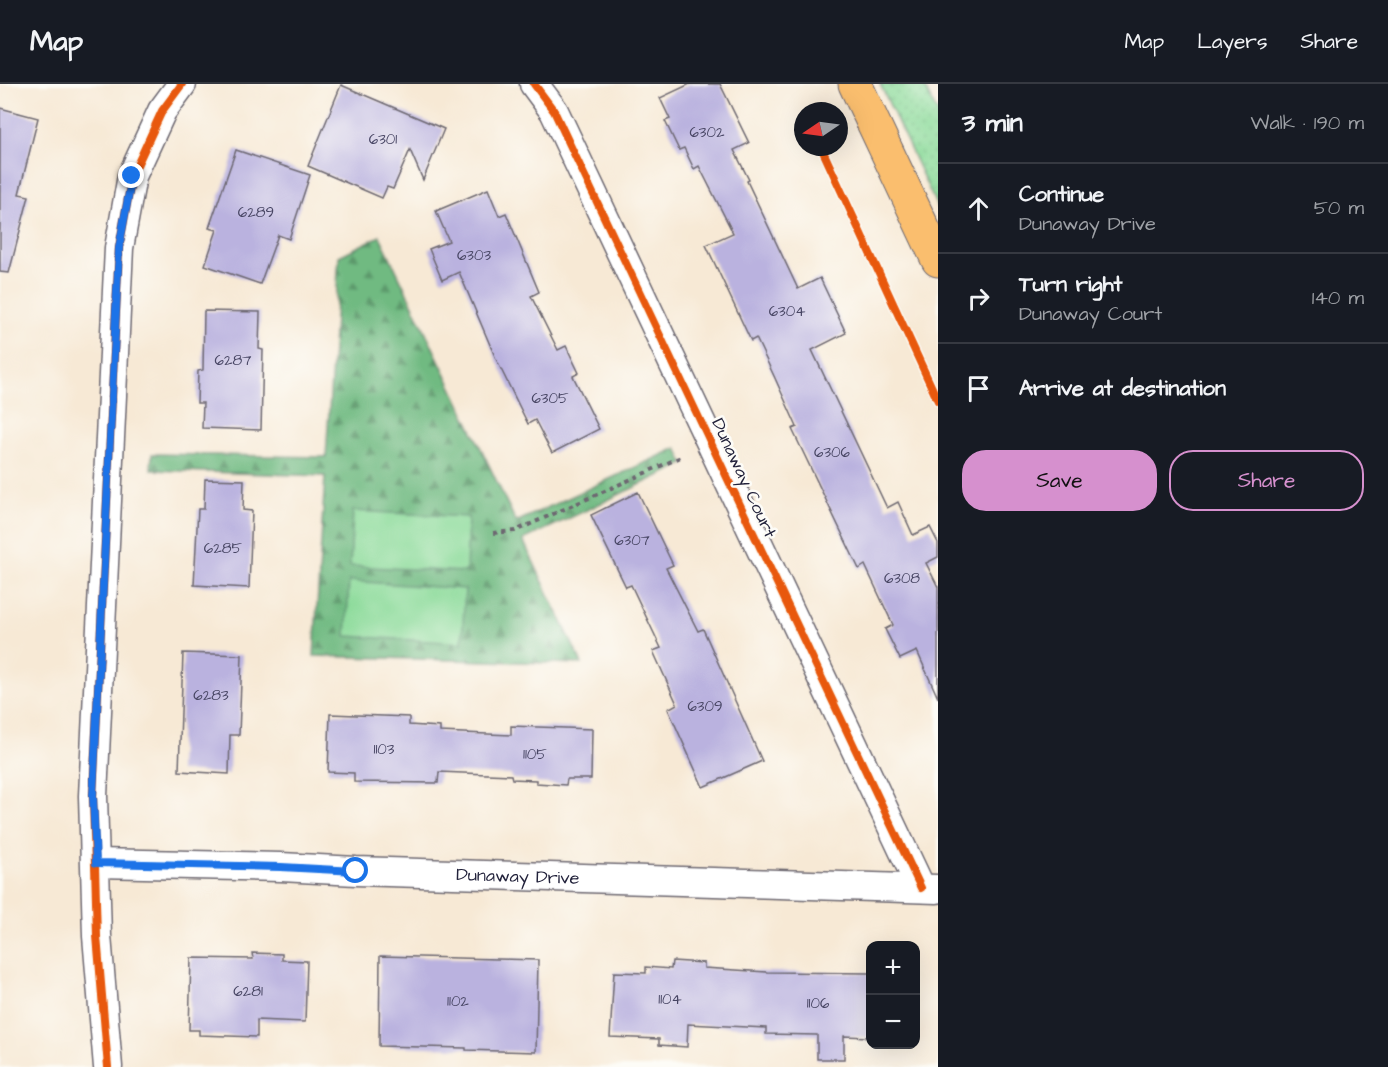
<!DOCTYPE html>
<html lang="en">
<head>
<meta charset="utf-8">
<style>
	:root { --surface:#171b24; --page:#242831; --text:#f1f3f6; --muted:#9ea1a6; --line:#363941; --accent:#d690ce }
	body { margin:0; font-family:"Architects Daughter",sans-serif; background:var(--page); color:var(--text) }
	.controls { position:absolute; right:18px; bottom:18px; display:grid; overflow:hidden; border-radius:12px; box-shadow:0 6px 24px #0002 }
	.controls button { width:54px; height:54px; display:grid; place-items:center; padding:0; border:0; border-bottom:2px solid var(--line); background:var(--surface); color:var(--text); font:30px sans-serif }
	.compass { position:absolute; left:794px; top:18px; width:54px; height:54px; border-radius:50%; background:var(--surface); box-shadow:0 6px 24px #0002; rotate:257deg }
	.stop { position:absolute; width:18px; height:18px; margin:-14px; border:4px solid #1a73e8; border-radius:50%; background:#fff }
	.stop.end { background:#1a73e8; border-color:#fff; box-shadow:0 2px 6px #0008 }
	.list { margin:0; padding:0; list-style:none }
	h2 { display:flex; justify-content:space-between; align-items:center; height:78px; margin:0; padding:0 24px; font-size:26px }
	h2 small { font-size:20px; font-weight:400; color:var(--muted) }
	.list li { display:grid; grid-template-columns:39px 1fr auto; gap:18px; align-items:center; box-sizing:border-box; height:90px; padding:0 24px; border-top:2px solid var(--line) }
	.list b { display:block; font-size:22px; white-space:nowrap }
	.list p { margin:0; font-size:20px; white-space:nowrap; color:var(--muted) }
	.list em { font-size:20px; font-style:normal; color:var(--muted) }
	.actions { display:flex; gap:12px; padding:18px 24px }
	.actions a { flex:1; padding:14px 0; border:2px solid var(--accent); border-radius:24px; text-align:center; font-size:21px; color:var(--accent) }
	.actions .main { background:var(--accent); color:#111 }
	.icon { flex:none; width:33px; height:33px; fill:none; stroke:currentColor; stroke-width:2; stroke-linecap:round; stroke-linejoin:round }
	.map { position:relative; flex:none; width:938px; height:983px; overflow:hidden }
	header { display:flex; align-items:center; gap:36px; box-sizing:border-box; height:84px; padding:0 30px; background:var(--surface); border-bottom:2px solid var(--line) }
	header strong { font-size:28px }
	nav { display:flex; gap:33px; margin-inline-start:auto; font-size:21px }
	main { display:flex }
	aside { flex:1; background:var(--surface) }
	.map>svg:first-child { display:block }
</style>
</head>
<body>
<header>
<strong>Map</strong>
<nav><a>Map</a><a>Layers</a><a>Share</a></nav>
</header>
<main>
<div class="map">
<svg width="938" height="983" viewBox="0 0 938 983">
	<defs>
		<pattern id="grass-dots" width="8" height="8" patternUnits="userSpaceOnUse" patternTransform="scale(1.5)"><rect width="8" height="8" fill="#8ada99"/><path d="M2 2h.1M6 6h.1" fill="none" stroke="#77bb85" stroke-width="1.8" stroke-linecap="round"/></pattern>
		<pattern id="forest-firs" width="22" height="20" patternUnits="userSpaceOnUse" patternTransform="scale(1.5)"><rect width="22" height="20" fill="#6fba81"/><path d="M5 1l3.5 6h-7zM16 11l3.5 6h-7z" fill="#5b976b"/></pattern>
	</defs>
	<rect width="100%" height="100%" fill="#fdfcf7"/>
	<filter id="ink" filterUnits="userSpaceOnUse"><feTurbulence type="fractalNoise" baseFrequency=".0167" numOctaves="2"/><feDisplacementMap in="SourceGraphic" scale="12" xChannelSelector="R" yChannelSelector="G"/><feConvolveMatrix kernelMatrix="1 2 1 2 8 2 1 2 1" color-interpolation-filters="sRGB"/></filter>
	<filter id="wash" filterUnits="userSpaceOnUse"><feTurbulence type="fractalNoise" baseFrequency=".008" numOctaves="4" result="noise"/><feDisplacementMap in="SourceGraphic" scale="24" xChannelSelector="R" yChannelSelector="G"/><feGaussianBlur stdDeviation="1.35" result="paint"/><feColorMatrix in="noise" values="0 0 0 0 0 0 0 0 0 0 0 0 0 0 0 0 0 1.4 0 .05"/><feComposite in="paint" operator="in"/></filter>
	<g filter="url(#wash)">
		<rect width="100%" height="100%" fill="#f7e9d5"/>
		<path fill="url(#grass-dots)" stroke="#567e6a" stroke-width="1.5" d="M880,0H923L938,30V125Z"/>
		<path fill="url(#forest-firs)" stroke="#486e5e" stroke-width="1.5" d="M380,152L516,438L677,364L684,380L523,456L582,580L314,572L325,392L151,386L152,370L326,373L339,172Z"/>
		<g fill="#8ada99" stroke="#567e6a" stroke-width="1.5">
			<path d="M353,427L468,433L466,488L350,482Z"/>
			<path d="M349,497L465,505L462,559L346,552Z"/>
		</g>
		<g id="blocks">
			<g fill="#bab2df">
				<path d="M690,0H720L749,59L734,66L749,96L747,97L798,205L820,194L846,249L812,266L887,424L898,418L913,451L930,443L938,459V473L926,479L938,503V614L917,567L900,575L885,545L893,541L865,481L859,485L792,345L797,343L774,292L756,254L751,257L706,161L733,149L699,82L694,85L684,64L679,66L665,37L670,35L660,14Z"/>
				<path d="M341,1L444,45L423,96L410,66L393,105L387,103L382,114L308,82Z"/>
				<path d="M0,24L38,34L19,110L29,112L9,189L0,188Z"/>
				<path d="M236,66L310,91L289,155L278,151L260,200L205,181L217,146L209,144Z"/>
				<path d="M488,105L499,132L506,129L539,208L531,212L558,266L566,262L579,289L573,292L599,345L552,369L535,336L528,340L496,275L459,188L442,196L429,165L449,157L436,127Z"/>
				<path d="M204,227L260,228L259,265L263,266L261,346L202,344L203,319H197L198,287L203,286Z"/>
				<path d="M205,395L244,396L243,426L252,427L249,504L194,501L198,425H204Z"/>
				<path d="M638,408L673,481L666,484L698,547L703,545L762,677L703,703L668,625L677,620L653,567L661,564L631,501L626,503L591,431Z"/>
				<path d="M183,569L242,571L239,651H230L229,690L179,687Z"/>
				<path d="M330,630L409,633V641L440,643V648L511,651V642L592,645L591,695H567L566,701L536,699V696L512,695L511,691L439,688L438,699L354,698V689L328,688Z"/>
				<path d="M252,869L282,870V876L307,877L305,938L257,936V953L199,951V946H189L191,874L253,875Z"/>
				<path d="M380,872L538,876L536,968L466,966V964L379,962Z"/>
				<path d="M672,877L704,879V884L767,888L870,889V953L844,952V975H817V951L766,950V944L688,940L687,963L659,961V955L610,953L614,888L646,889V883L671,885Z"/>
			</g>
		</g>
	</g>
	<g filter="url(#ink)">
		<use href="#blocks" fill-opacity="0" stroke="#6d6871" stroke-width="1.5"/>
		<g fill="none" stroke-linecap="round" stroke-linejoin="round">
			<defs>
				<g id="minor">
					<path d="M534,0L554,27L921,804"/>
					<path id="s1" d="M96,779L281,783L356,787L937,805"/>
					<path d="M108,983L97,852L93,712L119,164L132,92L162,27L182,0"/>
				</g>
				<path id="primary" d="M855,0L938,176"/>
			</defs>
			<use href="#minor" stroke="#6d6871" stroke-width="31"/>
			<use href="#primary" stroke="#6d6871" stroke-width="35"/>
			<path stroke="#6d6871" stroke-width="4" stroke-dasharray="4.5 4.5" stroke-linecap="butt" d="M493,449L515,447L683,372"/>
			<use href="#minor" stroke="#fff" stroke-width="28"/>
			<use href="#primary" stroke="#fabe6e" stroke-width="33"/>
			<defs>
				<g id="cycleway">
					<path d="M534,0L554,27L921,804"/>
					<path d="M821,63L938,317"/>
					<path d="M108,983L97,852L93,712L119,164L132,92L162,27L182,0"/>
				</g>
			</defs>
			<use href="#cycleway" stroke="#fdfcf7" stroke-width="11"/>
			<use href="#cycleway" stroke="#e8590c" stroke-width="8"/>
		</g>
	</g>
	<g fill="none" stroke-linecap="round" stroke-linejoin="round" filter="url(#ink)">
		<path stroke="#1a73e8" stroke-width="8" d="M132,92L119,164L93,712L96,779L281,783L356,787"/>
	</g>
	<g text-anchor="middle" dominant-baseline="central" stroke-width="5" stroke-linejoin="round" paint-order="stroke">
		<g font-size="15" fill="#484664">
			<text x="707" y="48">6302</text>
			<text x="383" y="55">6301</text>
			<text x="256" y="128">6289</text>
			<text x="474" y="171">6303</text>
			<text x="787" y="227">6304</text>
			<text x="233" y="276">6287</text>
			<text x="550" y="314">6305</text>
			<text x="832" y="368">6306</text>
			<text x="632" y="456">6307</text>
			<text x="223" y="464">6285</text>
			<text x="902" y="494">6308</text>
			<text x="211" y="611">6283</text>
			<text x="705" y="622">6309</text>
			<text x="384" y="665">1103</text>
			<text x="535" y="670">1105</text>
			<text x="248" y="907">6281</text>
			<text x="670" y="915">1104</text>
			<text x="458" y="917">1102</text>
			<text x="818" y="919">1106</text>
		</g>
		<g font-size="18" fill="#22223b" stroke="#fdfcf7">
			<text transform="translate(744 394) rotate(65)">Dunaway Court</text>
			<text stroke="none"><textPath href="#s1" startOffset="422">Dunaway Drive</textPath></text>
		</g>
	</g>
</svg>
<div class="controls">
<button>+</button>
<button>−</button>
</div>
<svg class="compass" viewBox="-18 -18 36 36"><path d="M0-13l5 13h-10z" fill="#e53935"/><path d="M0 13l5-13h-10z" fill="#9ea1a6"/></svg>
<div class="stop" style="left:356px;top:787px"></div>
<div class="stop end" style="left:132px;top:92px"></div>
</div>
<aside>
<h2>3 min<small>Walk · 190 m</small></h2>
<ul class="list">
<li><svg class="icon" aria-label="ahead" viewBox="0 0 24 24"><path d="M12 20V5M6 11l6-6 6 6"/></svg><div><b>Continue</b><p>Dunaway Drive</p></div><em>50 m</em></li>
<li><svg class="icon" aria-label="right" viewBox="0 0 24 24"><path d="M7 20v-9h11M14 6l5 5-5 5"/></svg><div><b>Turn right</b><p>Dunaway Court</p></div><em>140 m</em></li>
<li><svg class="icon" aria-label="arrive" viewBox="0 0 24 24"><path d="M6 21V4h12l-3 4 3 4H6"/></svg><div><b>Arrive at destination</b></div></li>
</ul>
<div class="actions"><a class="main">Save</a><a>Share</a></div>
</aside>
</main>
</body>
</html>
